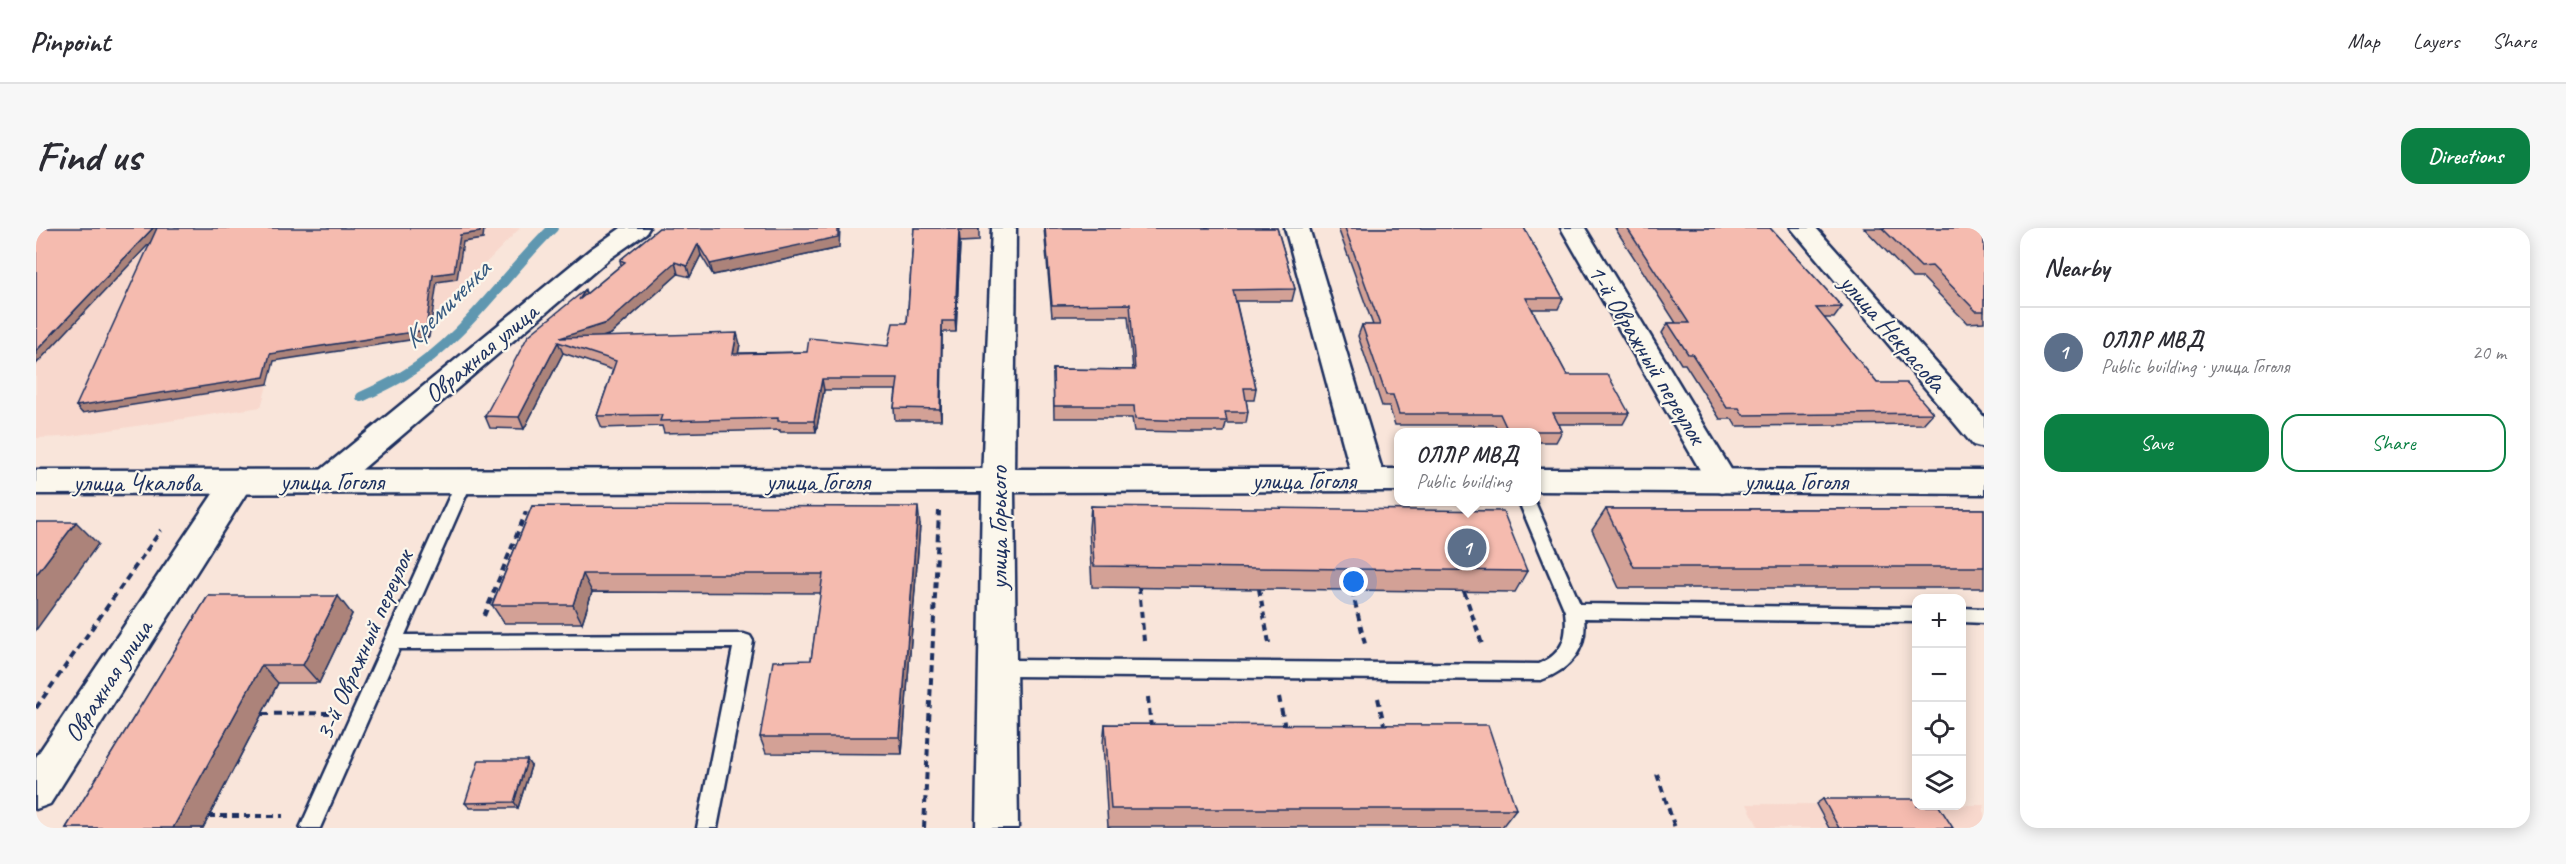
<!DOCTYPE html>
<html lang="en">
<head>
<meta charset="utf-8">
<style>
	:root { --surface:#fff; --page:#f7f7f7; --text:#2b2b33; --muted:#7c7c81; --line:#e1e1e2; --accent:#0b8043 }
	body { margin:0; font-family:Caveat,sans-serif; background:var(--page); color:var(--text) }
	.controls { position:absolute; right:18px; bottom:18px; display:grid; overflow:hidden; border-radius:12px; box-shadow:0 3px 15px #0003 }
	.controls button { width:54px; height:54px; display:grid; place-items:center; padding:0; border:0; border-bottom:2px solid var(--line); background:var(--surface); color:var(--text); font:30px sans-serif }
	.you { position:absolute; left:1318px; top:354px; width:21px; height:21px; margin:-15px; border:4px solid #fff; border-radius:50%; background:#1a73e8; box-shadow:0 0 0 9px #1a73e833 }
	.badge { display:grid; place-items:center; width:39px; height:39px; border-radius:50%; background:var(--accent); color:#fff; font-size:20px; font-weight:700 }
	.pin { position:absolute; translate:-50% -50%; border:3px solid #fff; box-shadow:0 2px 6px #0006 }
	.popup { position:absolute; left:1358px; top:200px; width:147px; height:78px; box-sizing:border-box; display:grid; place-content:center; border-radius:12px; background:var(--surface); filter:drop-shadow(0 2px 4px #0005); font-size:20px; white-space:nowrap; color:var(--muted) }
	.popup b { font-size:22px; color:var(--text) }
	.popup::after { content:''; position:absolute; left:50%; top:100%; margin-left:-12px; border:12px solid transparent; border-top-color:var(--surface) }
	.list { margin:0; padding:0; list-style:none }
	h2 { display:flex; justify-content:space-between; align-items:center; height:78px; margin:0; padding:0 24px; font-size:26px }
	h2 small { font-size:20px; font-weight:400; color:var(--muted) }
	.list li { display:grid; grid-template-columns:39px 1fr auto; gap:18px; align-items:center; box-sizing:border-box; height:90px; padding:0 24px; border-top:2px solid var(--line) }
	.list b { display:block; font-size:22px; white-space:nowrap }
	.list p { margin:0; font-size:20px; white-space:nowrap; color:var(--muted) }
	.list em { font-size:20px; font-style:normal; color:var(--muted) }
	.actions { display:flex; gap:12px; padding:18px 24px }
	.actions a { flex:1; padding:14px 0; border:2px solid var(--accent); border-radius:18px; text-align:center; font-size:21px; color:var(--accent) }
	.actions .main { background:var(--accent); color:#fff }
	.icon { flex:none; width:33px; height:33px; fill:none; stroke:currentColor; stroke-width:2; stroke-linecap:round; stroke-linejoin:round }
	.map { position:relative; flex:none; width:1948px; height:600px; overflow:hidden; border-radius:18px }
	header { display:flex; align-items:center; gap:36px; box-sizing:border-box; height:84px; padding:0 30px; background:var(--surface); border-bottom:2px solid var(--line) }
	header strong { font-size:28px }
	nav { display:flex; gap:33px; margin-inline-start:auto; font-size:21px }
	.intro { display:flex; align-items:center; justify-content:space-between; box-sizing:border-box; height:144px; padding:0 36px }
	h1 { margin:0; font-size:42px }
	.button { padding:15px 27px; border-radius:18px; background:var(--accent); color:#fff; font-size:21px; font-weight:700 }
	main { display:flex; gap:36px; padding:0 36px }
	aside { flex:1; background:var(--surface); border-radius:18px; box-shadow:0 3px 15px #0003 }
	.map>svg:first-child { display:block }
</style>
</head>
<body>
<header>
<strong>Pinpoint</strong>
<nav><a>Map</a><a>Layers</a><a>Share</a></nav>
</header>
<div class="intro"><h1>Find us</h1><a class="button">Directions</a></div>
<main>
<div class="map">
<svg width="1948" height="600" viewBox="0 0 1948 600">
	<rect width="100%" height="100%" fill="#f9e5da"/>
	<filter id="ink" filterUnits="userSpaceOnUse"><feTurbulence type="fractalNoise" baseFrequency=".0167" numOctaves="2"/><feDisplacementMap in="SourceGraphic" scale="12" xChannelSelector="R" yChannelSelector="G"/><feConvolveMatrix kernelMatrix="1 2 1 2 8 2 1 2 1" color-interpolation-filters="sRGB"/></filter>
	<g filter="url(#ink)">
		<g fill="#f8d8cd">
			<path d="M0,0H484L396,90L393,109L238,133L225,179L28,209L0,210Z"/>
			<path d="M1711,576L1948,577V600H1723Z"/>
		</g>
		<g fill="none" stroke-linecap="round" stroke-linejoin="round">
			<path stroke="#5f97b0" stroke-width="10" d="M325,169C340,162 356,155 370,146C429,110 468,47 517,0"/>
			<defs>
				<g id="service">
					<path d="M428,248L434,250L436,254L369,407L708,406L714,408L717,413L681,600H661L697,420L363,421L284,600H264L420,254L422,250Z"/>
					<path d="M1483,274H1499L1544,376L1880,380V394L1548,390C1552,422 1533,442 1505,452L961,448L954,445L952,440L954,435L961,432L1503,436C1528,425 1532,408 1529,383Z"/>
					<path d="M1926,380L1948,381V395L1926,394Z"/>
				</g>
				<g id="minor">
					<path d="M585,0H613L610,5L573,31L302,262L291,266L280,262L275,254L280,246L555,21Z"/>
					<path d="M956,0H980L978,252L973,260L962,263L951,260L946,252Z"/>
					<path d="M1249,0H1273L1349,252L1344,260L1333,263L1322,260L1317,252Z"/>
					<path d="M1525,0H1549L1702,253L1697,261L1686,265L1675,261Z"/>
					<path d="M1755,0H1780L1948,189V220L1937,217Z"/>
					<path d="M202,241L213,245L218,253L213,261L14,576L0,581V529L191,245Z"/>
				</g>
				<g id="tertiary">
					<path d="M962,241H1362V263L978,264L982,600H940L946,264L0,266V242Z"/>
					<path d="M1500,241L1948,242V266L1500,263Z"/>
				</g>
			</defs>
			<use href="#service" stroke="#1b2f5e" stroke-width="5"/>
			<use href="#minor" stroke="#1b2f5e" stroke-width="5"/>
			<use href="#tertiary" stroke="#1b2f5e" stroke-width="5"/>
			<g stroke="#1b2f5e" stroke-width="4" stroke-dasharray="7 5" stroke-linecap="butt">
				<path d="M1103,359L1108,413"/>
				<path d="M1223,361L1233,415"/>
				<path d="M1316,362L1329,416"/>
				<path d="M1428,363L1446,416"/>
				<path d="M448,388L490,284"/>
				<path d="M1112,469L1115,500"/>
				<path d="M1243,469L1249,500"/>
				<path d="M1342,470L1349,501"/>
				<path d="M0,480L125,302"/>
				<path d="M226,486L294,485"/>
				<path d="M1621,546L1639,600"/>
				<path d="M172,588H247"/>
				<path d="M888,600L903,283"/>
			</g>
			<use href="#service" fill="#fbf7ec" fill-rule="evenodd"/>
			<use href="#minor" fill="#fbf7ec" fill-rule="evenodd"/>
			<use href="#tertiary" fill="#fbf7ec" fill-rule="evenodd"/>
		</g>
		<g fill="#d3a196" stroke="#1b2f5e" stroke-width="1.5">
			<path d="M623,0L803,20L677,47L665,27L654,49L642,46L575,106L567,109L704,116L702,125L771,124L852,118L871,95L878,0H943V13L924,14L920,104H906L905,192H859L858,180L860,162H788L780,204H744V202L628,205L626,198L566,200L561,188L577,142L527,125L488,201L454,200L449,188L549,62L550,66L585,37L584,32Z"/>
			<path d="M1008,0H1241L1259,61L1256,73H1200L1220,160L1218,172H1210L1212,184L1210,195H1190L1188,204H1150L1098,203L1096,190H1018L1017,141L1097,142L1092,88H1016Z"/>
			<path d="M1302,0H1488L1527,70L1522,81H1496L1531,147L1593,185L1587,196H1523L1526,203L1520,214H1500V204H1462L1459,197H1359L1353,178H1346L1322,108L1326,97H1337Z"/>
			<path d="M1579,0H1734L1806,79L1798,90H1788L1841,155L1897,185L1887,196L1700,198L1696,191H1684L1649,136H1645L1626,105L1632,95H1640Z"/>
			<path d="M1828,0H1948V94L1931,95L1887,50H1876Z"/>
			<path d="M496,278L884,297L866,526L730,525L724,509L775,432L785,365L556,364L546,395H468L456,377Z"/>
			<path d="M1055,278L1491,343L1479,364L1056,359L1053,300Z"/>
			<path d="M1570,281H1948V360H1583L1556,302Z"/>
			<path d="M172,368L316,386L283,455H242L167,600H30Z"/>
			<path d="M1069,496L1480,581L1466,599H1072L1067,515Z"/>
			<path d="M495,538L482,580H434L429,575Z"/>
			<path d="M1787,571L1917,600H1793L1780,576Z"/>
		</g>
		<g fill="#ac837a" stroke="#1b2f5e" stroke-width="1.5">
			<path d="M117,0H128L0,136V123Z"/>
			<path d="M444,0H448L447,11L427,14L421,51L401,54L393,109L238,133L232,156L46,185L40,178L234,126L424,7Z"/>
			<path d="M802,0H804L803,20L677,47L674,36Z"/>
			<path d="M923,2L924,14L920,104L919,93Z"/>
			<path d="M662,16L665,27L654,49L651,38Z"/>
			<path d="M639,34L642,46L575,106L536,119L524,110Z"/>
			<path d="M549,62L553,73L543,72Z"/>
			<path d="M906,93V104L905,192L904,181Z"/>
			<path d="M701,105L704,116L700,137L697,126Z"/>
			<path d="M522,114L527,125L488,201L483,189Z"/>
			<path d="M786,151L788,162L780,204L778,193Z"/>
			<path d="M882,279L884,297L866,526L864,509Z"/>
			<path d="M40,294L62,316L0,402V347Z"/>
			<path d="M547,346L556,364L546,395L537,377Z"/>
			<path d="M302,368L316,386L283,455L267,437Z"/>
			<path d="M226,437L242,455L167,600H137Z"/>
			<path d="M491,532L495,538L482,580L478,574Z"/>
		</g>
		<g fill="#f5bbaf" stroke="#1b2f5e" stroke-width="1.5">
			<path d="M0,0H117L0,123Z"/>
			<path d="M121,0H444V4L424,7L418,44L397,47L390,102L234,126L228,149L40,178Z"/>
			<path d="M623,0H802V9L674,36L662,16L651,38L639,34L571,95L524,110L701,105L697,126L771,124L773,110L852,118L857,95H871L878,0H943V2H923L919,93H906L904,181L858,180L862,151H786L778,193H742V190L624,193L626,187L561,188L580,133L522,114L483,189L449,188L492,108L549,62L543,72L589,34L584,32Z"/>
			<path d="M1009,0H1241L1259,61L1197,62L1220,160H1208L1212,184H1189L1191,193H1152L1099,191L1098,178H1018L1017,141L1099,142L1094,76L1016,77Z"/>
			<path d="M1309,0H1488L1527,70H1490L1531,147H1572L1593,185H1517L1526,203H1472L1464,186H1363L1357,167H1350L1326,97H1344Z"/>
			<path d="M1591,0H1734L1806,79L1780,80L1841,155H1871L1897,185L1707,187L1703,180H1691L1656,126H1652L1632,95H1653Z"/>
			<path d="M1846,0H1948V83H1940L1896,38L1885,39Z"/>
			<path d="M496,278L882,279L864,509H724L737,433L775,432L787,346H547L537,377H456Z"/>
			<path d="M1055,278L1467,283L1491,343L1058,338Z"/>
			<path d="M1570,281H1948V339H1598Z"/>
			<path d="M0,294H40L0,347Z"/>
			<path d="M172,368H302L267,437H226L137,600H30Z"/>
			<path d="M1069,496L1452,497L1480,581H1075Z"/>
			<path d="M443,532H491L478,574L429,575Z"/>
			<path d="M1787,571H1881V578H1903L1917,600H1803Z"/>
		</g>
	</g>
	<g text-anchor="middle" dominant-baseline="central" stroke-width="4.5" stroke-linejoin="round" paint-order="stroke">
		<g font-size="26" fill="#1b2f5e" stroke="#fbf7ec">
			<text transform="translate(1857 105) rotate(49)">улица Некрасова</text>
			<text transform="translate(445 125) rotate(-40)">Овражная улица</text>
			<text transform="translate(1611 126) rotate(59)">1-й Овражный переулок</text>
			<text x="1268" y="252">улица Гоголя</text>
			<text x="296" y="253">улица Гоголя</text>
			<text x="782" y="253">улица Гоголя</text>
			<text x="1760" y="253">улица Гоголя</text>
			<text x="101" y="254">улица Чкалова</text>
			<text transform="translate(962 300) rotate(-90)">улица Горького</text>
			<text transform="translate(328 417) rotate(-66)">3-й Овражный переулок</text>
			<text transform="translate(72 453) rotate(-57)">Овражная улица</text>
		</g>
		<g font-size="27" font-style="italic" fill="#375a80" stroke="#fbf7ec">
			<text transform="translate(410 76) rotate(-45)">Кремиченка</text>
		</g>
	</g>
</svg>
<div class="controls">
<button>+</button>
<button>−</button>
<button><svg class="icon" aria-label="locate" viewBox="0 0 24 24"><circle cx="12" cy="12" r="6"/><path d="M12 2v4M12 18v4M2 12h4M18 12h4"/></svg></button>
<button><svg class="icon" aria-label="layers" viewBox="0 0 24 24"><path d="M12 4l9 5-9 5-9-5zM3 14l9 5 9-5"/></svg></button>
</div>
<div class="you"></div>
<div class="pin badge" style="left:1431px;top:320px;background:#5c6f8a">1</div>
<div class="popup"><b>ОЛЛР МВД</b>Public building</div>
</div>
<aside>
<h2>Nearby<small></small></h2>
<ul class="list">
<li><span class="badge" style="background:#5c6f8a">1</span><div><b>ОЛЛР МВД</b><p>Public building · улица Гоголя</p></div><em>20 m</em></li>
</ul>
<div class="actions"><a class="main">Save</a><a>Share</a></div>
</aside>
</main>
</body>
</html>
